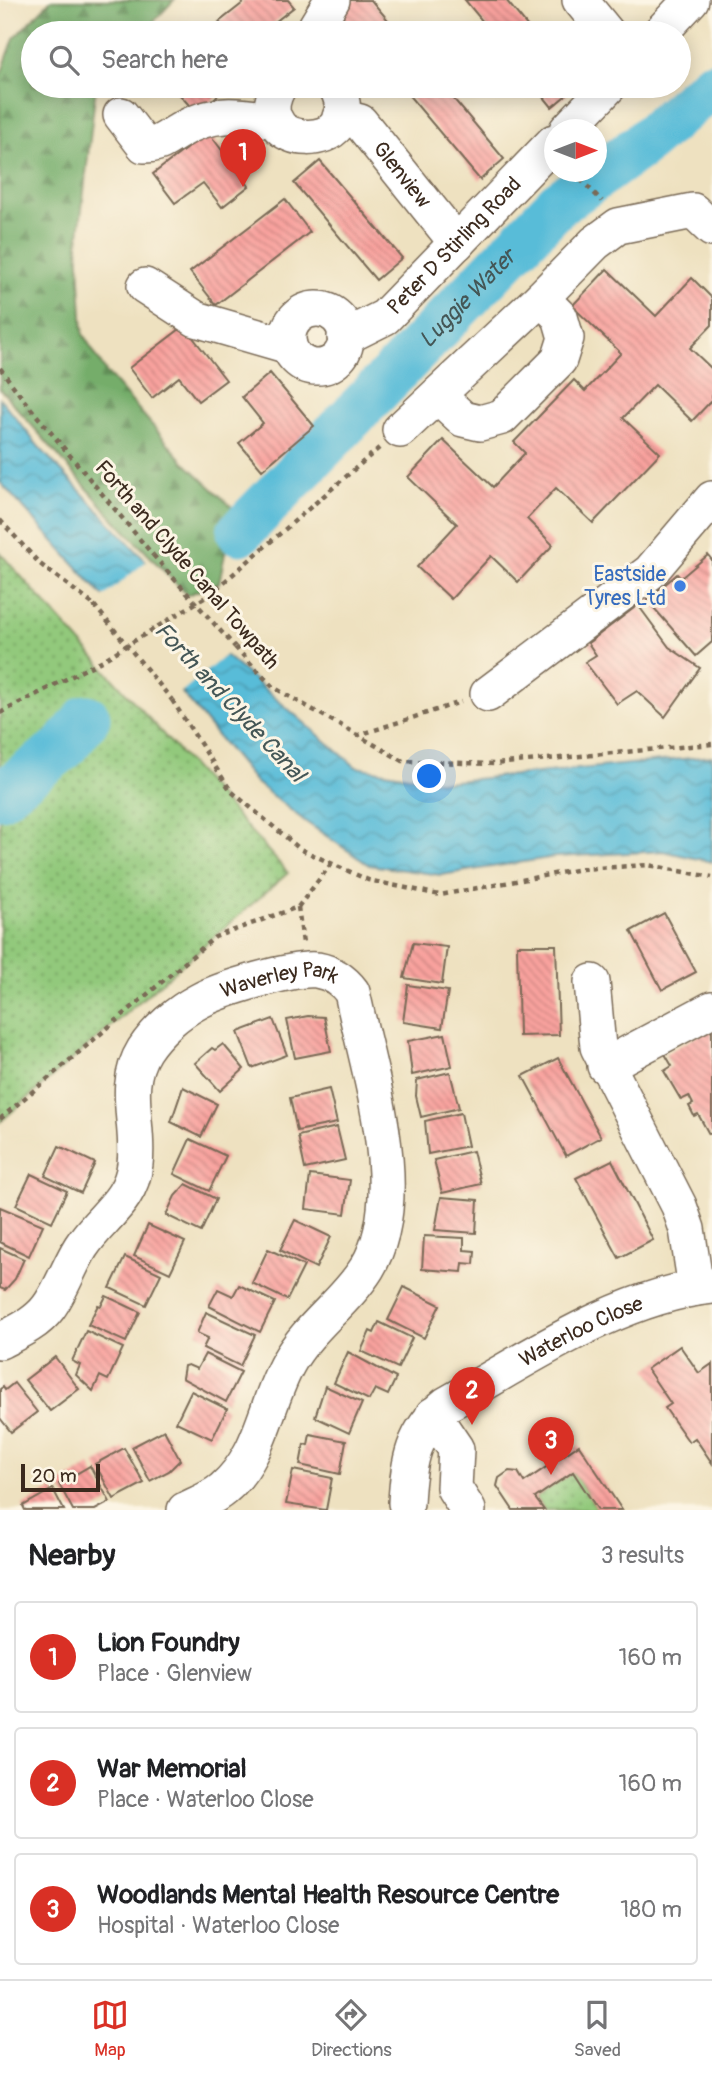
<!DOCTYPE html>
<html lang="en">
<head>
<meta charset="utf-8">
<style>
	:root { --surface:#fff; --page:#f6f6f6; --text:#202124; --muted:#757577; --line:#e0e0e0; --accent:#d93025 }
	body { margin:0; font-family:Pangolin,sans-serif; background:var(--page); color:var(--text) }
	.compass { position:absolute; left:544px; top:119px; width:63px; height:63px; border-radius:50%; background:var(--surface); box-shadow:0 4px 18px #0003; rotate:90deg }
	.scale { position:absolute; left:21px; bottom:18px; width:79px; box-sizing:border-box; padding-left:7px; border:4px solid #3b2a1e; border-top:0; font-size:19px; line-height:24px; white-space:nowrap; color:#3b2a1e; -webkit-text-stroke:5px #fcf5e5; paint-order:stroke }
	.you { position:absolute; left:430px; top:777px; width:24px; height:24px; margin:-18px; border:5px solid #fff; border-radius:50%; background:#1a73e8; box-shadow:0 0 0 10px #1a73e833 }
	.badge { display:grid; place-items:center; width:46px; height:46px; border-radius:50%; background:var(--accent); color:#fff; font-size:23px; font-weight:700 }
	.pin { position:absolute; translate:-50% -58px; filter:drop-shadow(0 2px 4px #0008) }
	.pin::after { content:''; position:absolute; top:37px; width:24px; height:21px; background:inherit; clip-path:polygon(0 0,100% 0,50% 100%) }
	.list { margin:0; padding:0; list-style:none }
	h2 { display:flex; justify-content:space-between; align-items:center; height:91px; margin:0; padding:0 28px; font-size:30px }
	h2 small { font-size:23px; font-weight:400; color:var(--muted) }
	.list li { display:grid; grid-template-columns:46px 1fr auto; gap:21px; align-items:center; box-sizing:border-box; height:112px; margin:0 14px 14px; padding:0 14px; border:2px solid var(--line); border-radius:7px }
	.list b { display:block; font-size:26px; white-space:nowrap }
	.list p { margin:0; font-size:23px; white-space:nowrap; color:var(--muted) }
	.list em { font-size:23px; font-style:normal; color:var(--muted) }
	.icon { flex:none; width:38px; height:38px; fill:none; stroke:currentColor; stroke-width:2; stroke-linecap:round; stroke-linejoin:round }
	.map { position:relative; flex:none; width:712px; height:1510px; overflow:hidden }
	.search { position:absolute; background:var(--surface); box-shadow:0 4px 18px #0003; left:21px; right:21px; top:21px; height:77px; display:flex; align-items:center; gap:18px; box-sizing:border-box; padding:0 24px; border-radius:38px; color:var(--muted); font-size:26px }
	.sheet { height:469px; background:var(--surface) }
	nav { display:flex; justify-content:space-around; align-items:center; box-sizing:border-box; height:98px; border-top:2px solid var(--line); background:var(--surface); font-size:19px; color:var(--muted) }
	nav a { display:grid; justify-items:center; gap:4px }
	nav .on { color:var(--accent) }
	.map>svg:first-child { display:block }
</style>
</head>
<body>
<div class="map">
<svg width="712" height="1510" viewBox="0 0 712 1510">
	<defs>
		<pattern id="forest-firs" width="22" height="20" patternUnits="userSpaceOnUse" patternTransform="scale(1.75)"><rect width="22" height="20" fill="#75ad6b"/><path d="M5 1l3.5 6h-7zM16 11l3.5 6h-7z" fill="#618d57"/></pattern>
		<pattern id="park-dots" width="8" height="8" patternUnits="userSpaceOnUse" patternTransform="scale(1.75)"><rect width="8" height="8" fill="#92c97b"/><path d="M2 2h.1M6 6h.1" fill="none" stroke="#78a364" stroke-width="1.8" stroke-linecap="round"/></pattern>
		<pattern id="water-waves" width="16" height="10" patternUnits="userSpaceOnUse" patternTransform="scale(1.75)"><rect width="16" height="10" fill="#59bcd8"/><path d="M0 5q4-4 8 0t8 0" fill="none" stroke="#4b99af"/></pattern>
		<pattern id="building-back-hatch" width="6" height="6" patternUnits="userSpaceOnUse" patternTransform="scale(1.75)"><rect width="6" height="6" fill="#f9a29e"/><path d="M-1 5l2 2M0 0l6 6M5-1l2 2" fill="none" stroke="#cb8480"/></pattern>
	</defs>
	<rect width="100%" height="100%" fill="#fcf5e5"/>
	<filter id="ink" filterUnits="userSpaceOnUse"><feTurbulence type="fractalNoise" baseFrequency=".0143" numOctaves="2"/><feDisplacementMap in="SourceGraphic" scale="14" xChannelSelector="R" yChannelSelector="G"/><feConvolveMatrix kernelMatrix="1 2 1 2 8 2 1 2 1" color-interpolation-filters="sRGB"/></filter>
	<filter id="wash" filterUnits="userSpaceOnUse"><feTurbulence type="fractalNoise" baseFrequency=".00686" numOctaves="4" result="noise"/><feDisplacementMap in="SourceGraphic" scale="28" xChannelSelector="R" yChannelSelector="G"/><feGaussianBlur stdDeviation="1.57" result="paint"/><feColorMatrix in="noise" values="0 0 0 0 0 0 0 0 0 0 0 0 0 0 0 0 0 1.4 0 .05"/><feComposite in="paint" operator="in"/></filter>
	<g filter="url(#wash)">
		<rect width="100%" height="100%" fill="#eee1c0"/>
		<path fill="url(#forest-firs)" stroke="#586c44" stroke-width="2" d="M51,0H174L143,33H33V86H96L78,244L83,334L106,372L185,463L234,509L219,583L187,595L114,519L0,389V77L14,38Z"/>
		<g fill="url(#park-dots)" stroke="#667a4c" stroke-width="2">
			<path d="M0,553L288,873L0,1122Z"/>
			<path d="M573,1472L598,1510H544L535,1498Z"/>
		</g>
		<path fill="url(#water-waves)" stroke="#4a737b" stroke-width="2" d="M0,398L39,447L146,561L162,585L225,655L356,767L444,782L712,756V862L663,851L555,857L441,875L369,865L306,822L255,782L104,597L0,482Z"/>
		<path fill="#eee1c0" d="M149,559L165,583L228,653L179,694L101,599Z"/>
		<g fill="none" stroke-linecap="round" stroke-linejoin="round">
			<g stroke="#59bcd8" stroke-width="47">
				<path id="s1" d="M240,532L558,204L639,147L712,85"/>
				<path d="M0,796L64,747L87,718"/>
			</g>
		</g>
		<g id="blocks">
			<g fill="url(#building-back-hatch)">
				<path d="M241,0H288L294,7L261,33H228L219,22L243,3Z"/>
				<path d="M348,0H371L399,33H357L337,10Z"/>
				<path d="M465,0H506L533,33H492Z"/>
				<path d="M172,86H228L197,114Z"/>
				<path d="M401,86H443L504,159L480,180Z"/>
				<path d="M535,86H577L552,107Z"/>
				<path d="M208,132L249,186L222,207L203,183L175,203L153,174Z"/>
				<path d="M320,161L402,258L376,280L294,183Z"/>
				<path d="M285,199L310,232L216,305L190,272Z"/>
				<path d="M607,269L656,316L692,278L712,298V325L690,348L712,369V400L692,421L655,385L623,418L660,453L593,523L556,488L527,519L553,545L518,582L491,556L451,599L417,567L457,524L408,477L443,440L493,487L525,453L514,442L574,380L585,391L621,353L572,306Z"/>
				<path d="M184,326L226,380L198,401L179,377L152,398L129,368Z"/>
				<path d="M270,373L314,426L262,470L239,443L263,423L242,397Z"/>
				<path d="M708,555L712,560V642L696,656L647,600L677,574L681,578Z"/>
				<path d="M638,605L669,647L700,668L665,717L637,691L617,704L585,662L596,655L588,643Z"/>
				<path d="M664,913L696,972L662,990L631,931Z"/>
				<path d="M413,943L447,947L442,984L404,978Z"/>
				<path d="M517,945H556L559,1035L519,1036Z"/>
				<path d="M408,985L448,991L442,1028L403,1022Z"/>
				<path d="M308,1016L324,1017L331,1051L295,1058L287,1020Z"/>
				<path d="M273,1019L287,1055L252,1068L238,1032Z"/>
				<path d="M712,1028V1133L709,1134L698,1114L694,1116L689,1106L693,1104L689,1096L681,1100L664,1071L672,1066L665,1054Z"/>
				<path d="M445,1034L452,1066L412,1075L408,1041Z"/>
				<path d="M223,1044L244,1069L220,1091L195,1063L212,1048L215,1050Z"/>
				<path d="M558,1058L601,1137L566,1156L523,1076Z"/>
				<path d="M450,1072L459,1108L421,1117L416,1096L417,1080Z"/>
				<path d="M183,1087L217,1104L201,1137L171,1122Z"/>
				<path d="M329,1089L337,1123L297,1131L290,1098Z"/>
				<path d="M461,1113L468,1146L428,1154L425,1121Z"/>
				<path d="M337,1127L345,1160L305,1169L298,1136Z"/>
				<path d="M190,1139L226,1156L209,1191L174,1174Z"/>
				<path d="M59,1146L95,1163L81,1193L45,1176Z"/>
				<path d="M473,1151L481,1184L442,1193L434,1160Z"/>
				<path d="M612,1160L653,1240L619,1258L576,1178Z"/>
				<path d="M31,1174L67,1191L52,1222L16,1205Z"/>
				<path d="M310,1175L350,1180L345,1214L306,1209Z"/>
				<path d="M186,1184L216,1199L201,1232L166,1215L175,1196Z"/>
				<path d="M441,1197L478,1200L476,1233L435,1230Z"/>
				<path d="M0,1207L43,1225L29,1256L0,1242Z"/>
				<path d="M295,1220L331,1237L316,1268L280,1250Z"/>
				<path d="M148,1225L185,1242L170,1273L134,1256Z"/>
				<path d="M424,1236L464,1238V1250L475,1251L474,1264L463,1263L462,1272L422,1269Z"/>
				<path d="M0,1248L24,1259L15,1279L5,1290L0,1288Z"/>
				<path d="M268,1249L304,1266L287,1300L252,1283Z"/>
				<path d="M125,1257L161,1274L146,1305L110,1288Z"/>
				<path d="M239,1285L275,1302L260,1332L209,1306L218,1289L233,1296Z"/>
				<path d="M404,1287L440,1305L424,1338L388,1320Z"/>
				<path d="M106,1296L140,1312L126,1342L88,1325L98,1305L101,1306Z"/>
				<path d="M206,1312L255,1335L240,1366L203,1348L208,1338L197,1333Z"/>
				<path d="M379,1322L412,1338L398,1368L361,1351L370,1331L374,1333Z"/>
				<path d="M86,1331L123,1348L108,1380L100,1376L93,1391L76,1375L80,1365L72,1361Z"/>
				<path d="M680,1346L699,1373L712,1364V1463L695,1438L689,1442L665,1408L671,1404L647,1369Z"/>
				<path d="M348,1352L396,1378L388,1395L375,1389L369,1400L334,1383Z"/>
				<path d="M205,1354L241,1372L226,1402L182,1378L184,1366L188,1365L197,1369Z"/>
				<path d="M55,1357L79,1389L50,1411L25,1380Z"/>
				<path d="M14,1383L37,1412L11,1432L0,1418V1389L3,1387L5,1390Z"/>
				<path d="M325,1386L362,1403L349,1433L315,1417Z"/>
				<path d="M191,1391L227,1409L212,1439L176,1422Z"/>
				<path d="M164,1430L180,1460L169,1471L150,1481L132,1447Z"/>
				<path d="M310,1434L346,1441L340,1474L300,1465L304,1444L308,1445Z"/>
				<path d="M579,1445L622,1510H598L573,1472L535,1498L544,1510H513L497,1486L499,1478L509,1471L518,1472L524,1482Z"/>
				<path d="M124,1448L144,1483L114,1499L95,1464Z"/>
				<path d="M90,1466L110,1502L95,1510H73L59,1484Z"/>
				<path d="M293,1470L332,1478L326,1510L286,1504Z"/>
				<path d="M53,1489L64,1510H25L23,1506Z"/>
			</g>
		</g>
	</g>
	<g filter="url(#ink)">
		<use href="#blocks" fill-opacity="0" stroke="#7a6a57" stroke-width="2"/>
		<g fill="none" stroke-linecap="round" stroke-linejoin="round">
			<defs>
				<g id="minor">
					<path d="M580,0L607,33"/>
					<path d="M312,33L332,0"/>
					<path d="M660,33L691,0"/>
					<path d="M279,86C241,153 373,156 336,86"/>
					<path d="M121,115L144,145C161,145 165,139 179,131C213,110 240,115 276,121"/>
					<path id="s2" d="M340,117L360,122L457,243"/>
					<path d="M567,130L609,86"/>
					<path d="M145,286L196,319L289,346"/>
					<circle cx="317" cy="338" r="29"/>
					<path id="s3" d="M345,337L385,317L554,142"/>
					<path d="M438,396L463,419L480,423L502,417L559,360L566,338L560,317L541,298"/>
					<path d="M400,430L541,298L595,243L618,226L693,211L712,229"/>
					<path d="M488,694L650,572L712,499"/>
					<path d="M592,982L598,1047L679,1206L687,1229L696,1288"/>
					<path d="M605,1066L712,1009"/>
					<path id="s4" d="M0,1341C17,1332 36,1324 48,1308C61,1291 69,1266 81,1247C100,1217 131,1202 135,1164C140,1124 121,1087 144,1050C157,1030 178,1012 199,1001C221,989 294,967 317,970C333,973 343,980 352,992C368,1071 411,1196 367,1268C345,1303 309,1326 288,1363C265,1404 262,1456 223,1489C213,1498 197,1504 185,1510"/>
					<path d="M433,1415L456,1449L454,1488L468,1510"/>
					<path id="s5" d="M406,1503C408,1462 413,1431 447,1404C526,1360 620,1295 712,1286"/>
				</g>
			</defs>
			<use href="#minor" stroke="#7a6a57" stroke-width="38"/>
			<g stroke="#7a6a57" stroke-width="4.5" stroke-dasharray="5 5" stroke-linecap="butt">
				<path d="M573,172L602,201"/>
				<path d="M0,368L23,399L153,555"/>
				<path d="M0,520L40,564L94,605"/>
				<path d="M235,647L273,687L403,761L494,764L712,744"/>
				<path d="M172,700L231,791L300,849L368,880L440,895L581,869L648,865L712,877"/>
				<path d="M0,713L103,660L209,595L379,448"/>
				<path d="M356,736L461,702"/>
				<path d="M298,907L303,943"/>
				<path d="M0,1119L215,937L298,907L331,864"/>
			</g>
			<use href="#minor" stroke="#fff" stroke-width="35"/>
			<g stroke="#7a6a57" stroke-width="4.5" stroke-dasharray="5 5" stroke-linecap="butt">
				<path d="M153,555L235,647"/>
				<path d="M94,605L172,700"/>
			</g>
		</g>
	</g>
	<circle fill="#3f7fe0" stroke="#fcf5e5" stroke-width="2.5" cx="680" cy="586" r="7"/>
	<g text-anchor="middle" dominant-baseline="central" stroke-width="6" stroke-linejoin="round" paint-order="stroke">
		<g font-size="21" fill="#3b2a1e" stroke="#fcf5e5">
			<text stroke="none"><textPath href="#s2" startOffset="88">Glenview</textPath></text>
			<text stroke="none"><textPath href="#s3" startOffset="144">Peter D Stirling Road</textPath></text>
			<text transform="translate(187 565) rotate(49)">Forth and Clyde Canal Towpath</text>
			<text stroke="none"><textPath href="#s4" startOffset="504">Waverley Park</textPath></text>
			<text stroke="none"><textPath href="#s5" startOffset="264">Waterloo Close</textPath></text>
		</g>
		<g font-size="21" fill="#366cbe" stroke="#fcf5e5" text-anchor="end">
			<text x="666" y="574">Eastside<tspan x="666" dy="24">Tyres Ltd</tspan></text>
		</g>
		<g font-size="23" font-style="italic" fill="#445656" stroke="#fcf5e5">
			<text stroke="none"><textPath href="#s1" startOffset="326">Luggie Water</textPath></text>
			<text transform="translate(230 702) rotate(47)">Forth and Clyde Canal</text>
		</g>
	</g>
</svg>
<svg class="compass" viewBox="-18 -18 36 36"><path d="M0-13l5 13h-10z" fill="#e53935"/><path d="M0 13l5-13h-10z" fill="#757577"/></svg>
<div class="scale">20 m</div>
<div class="you"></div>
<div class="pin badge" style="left:243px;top:187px">1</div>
<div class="pin badge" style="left:472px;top:1425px">2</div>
<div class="pin badge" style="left:551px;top:1475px">3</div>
<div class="search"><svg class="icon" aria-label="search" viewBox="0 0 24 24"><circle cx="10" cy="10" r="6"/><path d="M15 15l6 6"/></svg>Search here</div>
</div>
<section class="sheet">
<h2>Nearby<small>3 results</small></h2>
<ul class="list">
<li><span class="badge">1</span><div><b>Lion Foundry</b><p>Place · Glenview</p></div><em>160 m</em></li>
<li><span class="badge">2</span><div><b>War Memorial</b><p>Place · Waterloo Close</p></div><em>160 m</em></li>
<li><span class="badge">3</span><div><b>Woodlands Mental Health Resource Centre</b><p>Hospital · Waterloo Close</p></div><em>180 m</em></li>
</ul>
</section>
<nav>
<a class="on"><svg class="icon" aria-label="map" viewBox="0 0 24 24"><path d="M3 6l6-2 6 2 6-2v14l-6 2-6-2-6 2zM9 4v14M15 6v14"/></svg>Map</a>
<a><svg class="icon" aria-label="directions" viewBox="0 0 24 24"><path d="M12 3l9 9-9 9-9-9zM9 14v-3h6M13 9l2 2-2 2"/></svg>Directions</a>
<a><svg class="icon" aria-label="saved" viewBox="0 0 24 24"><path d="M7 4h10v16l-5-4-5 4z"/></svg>Saved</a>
</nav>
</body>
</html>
